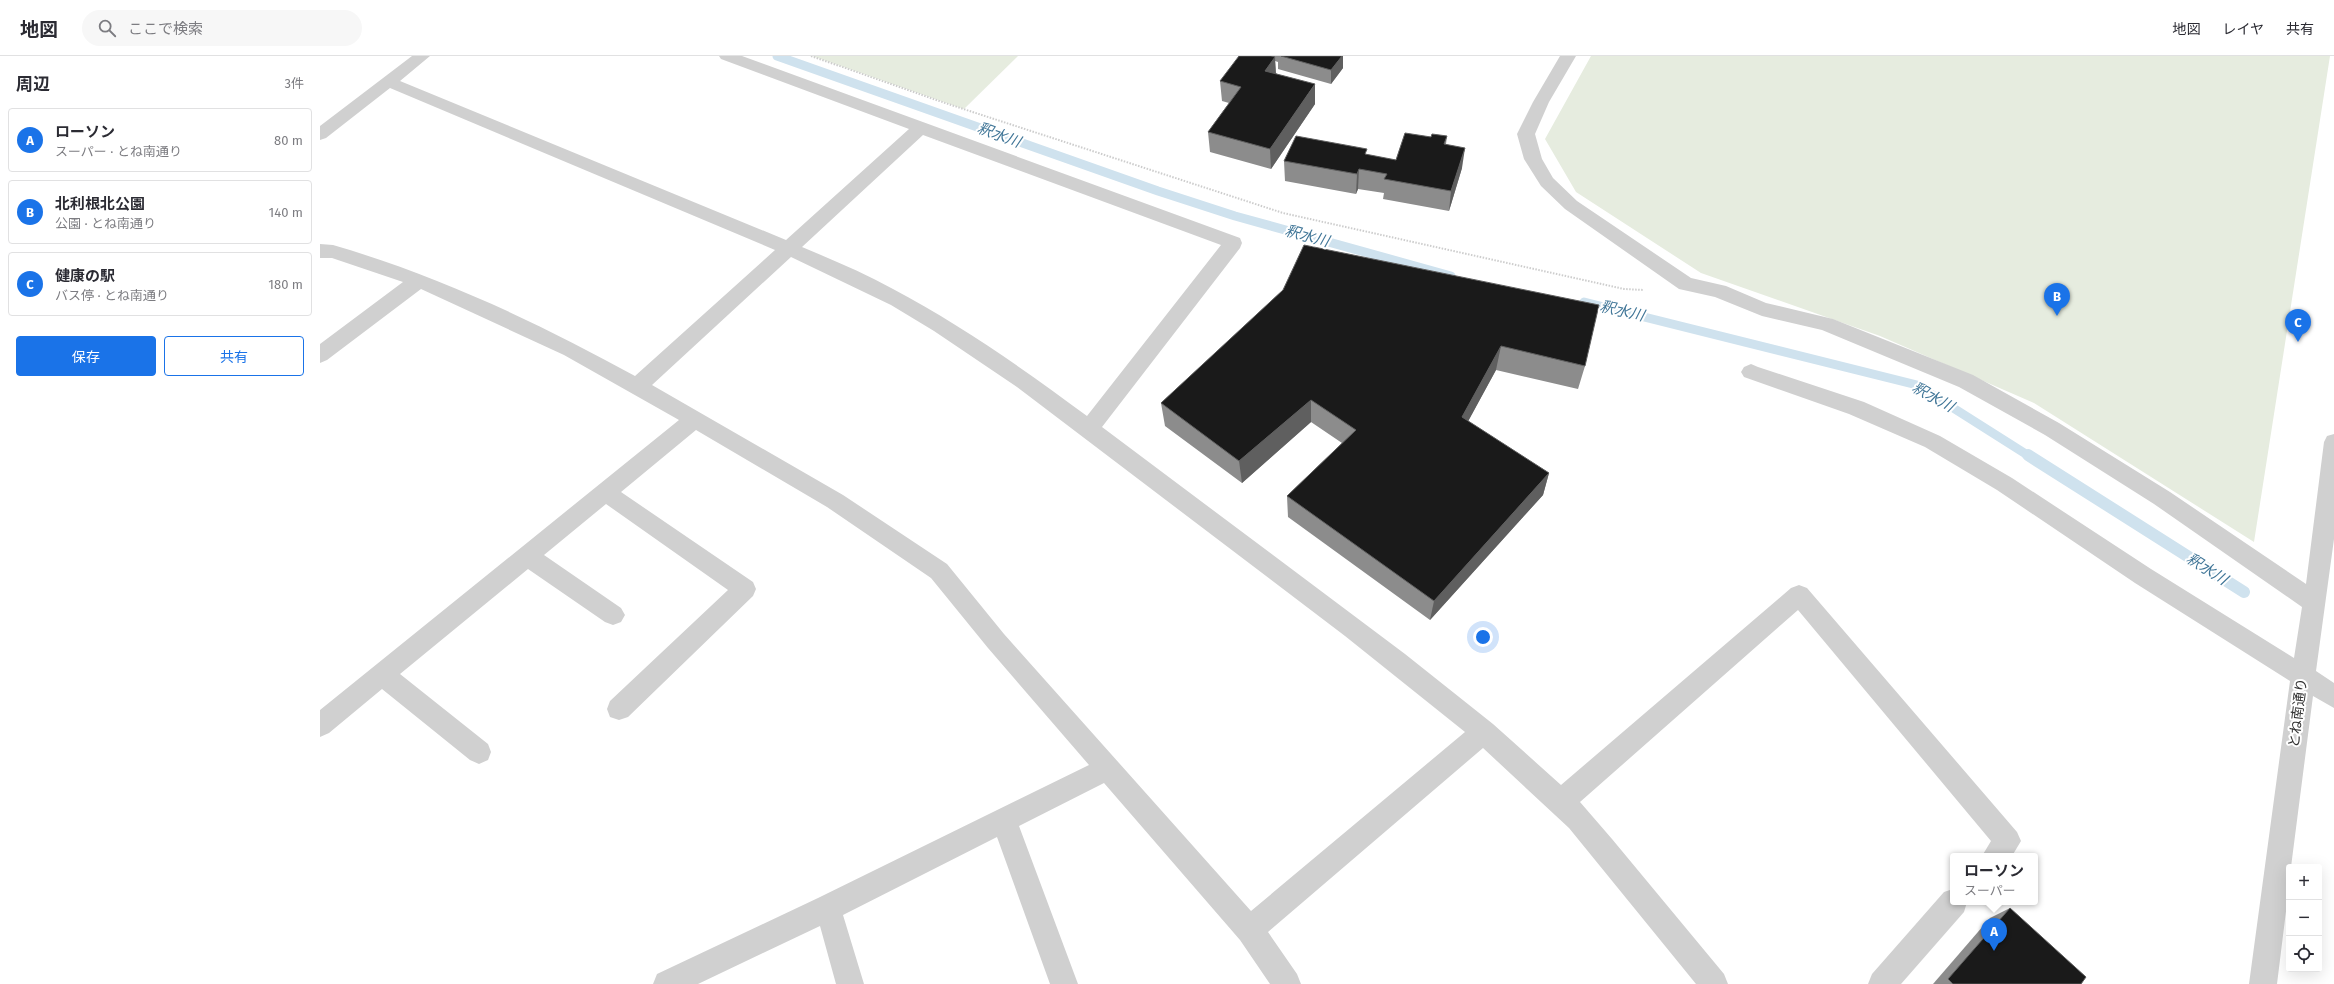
<!DOCTYPE html>
<html lang="ja">
<head>
<meta charset="utf-8">
<style>
	:root { --surface:#fff; --page:#f7f7f7; --text:#2b2b33; --muted:#7c7c81; --line:#e1e1e2; --accent:#1a73e8 }
	body { margin:0; font-family:"Fira Sans","Noto Sans JP",sans-serif; background:var(--page); color:var(--text) }
	.controls { position:absolute; right:12px; bottom:12px; display:grid; overflow:hidden; border-radius:4px; box-shadow:0 4px 16px #0002 }
	.controls button { width:36px; height:36px; display:grid; place-items:center; padding:0; border:0; border-bottom:1px solid var(--line); background:var(--surface); color:var(--text); font:20px sans-serif }
	.you { position:absolute; left:1163px; top:581px; width:14px; height:14px; margin:-10px; border:3px solid #fff; border-radius:50%; background:#1a73e8; box-shadow:0 0 0 6px #1a73e833 }
	.badge { display:grid; place-items:center; width:26px; height:26px; border-radius:50%; background:var(--accent); color:#fff; font-size:13px; font-weight:700 }
	.pin { position:absolute; translate:-50% -33px; filter:drop-shadow(0 1px 2px #0008) }
	.pin::after { content:''; position:absolute; top:21px; width:14px; height:12px; background:inherit; clip-path:polygon(0 0,100% 0,50% 100%) }
	.popup { position:absolute; left:1630px; top:797px; width:88px; height:52px; box-sizing:border-box; display:grid; place-content:center; border-radius:4px; background:var(--surface); filter:drop-shadow(0 1px 3px #0005); font-size:13px; white-space:nowrap; color:var(--muted) }
	.popup b { font-size:15px; color:var(--text) }
	.popup::after { content:''; position:absolute; left:50%; top:100%; margin-left:-8px; border:8px solid transparent; border-top-color:var(--surface) }
	.list { margin:0; padding:0; list-style:none }
	h2 { display:flex; justify-content:space-between; align-items:center; height:52px; margin:0; padding:0 16px; font-size:17px }
	h2 small { font-size:13px; font-weight:400; color:var(--muted) }
	.list li { display:grid; grid-template-columns:26px 1fr auto; gap:12px; align-items:center; box-sizing:border-box; height:64px; margin:0 8px 8px; padding:0 8px; border:1px solid var(--line); border-radius:4px }
	.list b { display:block; font-size:15px; white-space:nowrap }
	.list p { margin:0; font-size:13px; white-space:nowrap; color:var(--muted) }
	.list em { font-size:13px; font-style:normal; color:var(--muted) }
	.actions { display:flex; gap:8px; padding:12px 16px }
	.actions a { flex:1; padding:9px 0; border:1px solid var(--accent); border-radius:4px; text-align:center; font-size:14px; color:var(--accent) }
	.actions .main { background:var(--accent); color:#fff }
	.icon { flex:none; width:22px; height:22px; fill:none; stroke:currentColor; stroke-width:2; stroke-linecap:round; stroke-linejoin:round }
	.map { position:relative; flex:none; width:2014px; height:928px; overflow:hidden }
	header { display:flex; align-items:center; gap:24px; box-sizing:border-box; height:56px; padding:0 20px; background:var(--surface); border-bottom:1px solid var(--line) }
	header strong { font-size:19px }
	nav { display:flex; gap:22px; margin-inline-start:auto; font-size:14px }
	.search { width:280px; height:36px; background:var(--page); display:flex; align-items:center; gap:10px; box-sizing:border-box; padding:0 14px; border-radius:22px; color:var(--muted); font-size:15px }
	main { display:flex }
	aside { flex:1; background:var(--surface) }
	.map>svg:first-child { display:block }
</style>
</head>
<body>
<header>
<strong>地図</strong>
<div class="search"><svg class="icon" aria-label="search" viewBox="0 0 24 24"><circle cx="10" cy="10" r="6"/><path d="M15 15l6 6"/></svg>ここで検索</div>
<nav><a>地図</a><a>レイヤ</a><a>共有</a></nav>
</header>
<main>
<aside>
<h2>周辺<small>3件</small></h2>
<ul class="list">
<li><span class="badge">A</span><div><b>ローソン</b><p>スーパー · とね南通り</p></div><em>80 m</em></li>
<li><span class="badge">B</span><div><b>北利根北公園</b><p>公園 · とね南通り</p></div><em>140 m</em></li>
<li><span class="badge">C</span><div><b>健康の駅</b><p>バス停 · とね南通り</p></div><em>180 m</em></li>
</ul>
<div class="actions"><a class="main">保存</a><a>共有</a></div>
</aside>
<div class="map">
<svg width="2014" height="928" viewBox="0 0 2014 928">
	<rect width="100%" height="100%" fill="#fff"/>
	<g fill="#e6ecdf">
		<path d="M492,0H698L644,53Z"/>
		<path d="M1271,0H2010L1934,486L1714,347L1560,280L1381,217L1256,136L1225,83Z"/>
	</g>
	<g fill="none" stroke-linecap="round" stroke-linejoin="round">
		<g stroke="#cfe2ee" stroke-width="9">
			<path d="M457,0L838,135L915,160L1131,220"/>
			<path d="M1264,246L1597,329L1709,400"/>
		</g>
		<path stroke="#cfe2ee" stroke-width="12" d="M1708,399L1924,536"/>
		<path stroke="#cdcdcd" stroke-width="2" stroke-dasharray="1.5 1.5" stroke-linecap="butt" d="M491,0L625,47L963,157L1304,233L1324,234"/>
		<g fill="#d0d0d0" fill-rule="evenodd">
			<path d="M92,0H110L80,25L466,184L589,73L401,3L399,0H422L920,182L922,187L920,192L782,371L1085,598L1173,668L1241,729L1471,532L1479,529L1487,532L1697,776L1701,785L1692,800H1662L1671,785L1478,554L1260,746L1292,783L1404,918L1408,928H1376L1249,772L1163,692L948,876L977,918L981,928H950L920,884L784,727L699,770L758,928H730L677,781L523,859L544,928H516L500,870L378,928H333L337,918L498,842L769,709L668,592L611,522L507,451L376,374L301,436L433,526L436,533L433,540L308,661L299,664L290,661L287,653L290,645L408,534L286,448L224,499L301,552L305,559L301,566L293,569L285,566L208,513L80,618L168,688L171,696L168,704L159,708L150,704L62,633L9,677L0,681V654L359,364L244,299L101,233L7,304L0,307V288L83,226L12,202H0V188L13,189C119,220 219,267 315,320L455,194L70,32L6,82L0,84V70ZM603,79L901,189L767,360C705,314 641,269 573,233C544,217 513,204 482,191ZM471,201L571,249L614,275L697,331L1025,580L1145,676L931,855L684,578L627,508L523,439L332,329Z"/>
			<path d="M1240,0H1256L1229,46L1215,78L1222,103L1233,122L1257,145L1371,222L1406,230L1446,247L1513,263L1653,319L1739,367L1850,436L1986,528L2004,386L2007,380L2014,378V483L1996,615L2014,627V652L1993,640L1971,811H1969V831L1957,928H1929L1970,625L1815,527L1677,434L1605,391L1529,358L1424,321L1421,316L1424,311L1431,308L1438,311L1544,346L1620,380L1692,422L1831,513L1974,602L1982,551L1834,448L1725,379L1639,331L1502,274L1442,260L1395,241L1359,233L1245,153L1221,130L1204,103L1197,78L1213,46Z"/>
			<path d="M1633,833V846H1647L1644,856L1581,928H1548L1552,918L1624,836Z"/>
		</g>
	</g>
	<g fill="#8c8c8c">
		<path d="M952,0H1023V12L1011,28L958,13V6L955,5L956,17L995,48L951,113L890,96L888,76L909,47L902,45L900,25Z"/>
		<path d="M1127,80L1126,88L1142,112L1129,155L1063,143L1064,137L1038,133L1036,138L965,125L964,105L1047,99L1076,104L1111,81Z"/>
		<path d="M963,234L1265,310L1258,333L1176,314L1148,365L1229,417L1223,439L1110,564L968,461L967,440L1022,387L991,366L922,427L845,370L841,347Z"/>
		<path d="M1690,852L1761,928H1613L1670,862Z"/>
	</g>
	<g fill="#5f5f5f">
		<path d="M1022,0H1023V12L1011,28V14Z"/>
		<path d="M955,1L956,21L945,15Z"/>
		<path d="M995,28V48L951,113L950,93Z"/>
		<path d="M1145,92L1142,112L1129,155L1131,135Z"/>
		<path d="M1039,113L1038,133L1036,138L1037,118Z"/>
		<path d="M1181,290L1176,314L1138,384L1142,361Z"/>
		<path d="M991,344V366L922,427L919,405Z"/>
		<path d="M1229,417L1223,439L1110,564L1114,545Z"/>
	</g>
	<g fill="#1a1a1a" stroke="#5f5f5f">
		<path d="M919,0H951L955,1L945,15L995,28L950,93L888,76L921,31L900,25Z"/>
		<path d="M961,0H1022L1011,14Z"/>
		<path d="M1085,77L1111,81L1112,78L1127,80L1124,88L1145,92L1131,135L1064,123L1067,118L1039,113L1037,118L964,105L976,80L1047,93L1045,98L1076,104Z"/>
		<path d="M984,189L1279,249L1265,310L1181,290L1142,361L1229,417L1114,545L967,440L1036,374L991,344L919,405L841,347L963,234Z"/>
		<path d="M1690,852L1766,921L1761,928H1633L1628,923Z"/>
	</g>
	<g text-anchor="middle" dominant-baseline="central" stroke-width="4" stroke-linejoin="round" paint-order="stroke">
		<g font-size="14" fill="#333" stroke="#fff">
			<text transform="translate(1978 657) rotate(-83)">とね南通り</text>
		</g>
		<g font-size="15" font-style="italic" fill="#3f7597" stroke="#fff">
			<text transform="translate(679 79) rotate(20)">釈水川</text>
			<text transform="translate(987 180) rotate(15)">釈水川</text>
			<text transform="translate(1302 255) rotate(13)">釈水川</text>
			<text transform="translate(1613 341) rotate(29)">釈水川</text>
			<text transform="translate(1887 513) rotate(32)">釈水川</text>
		</g>
	</g>
</svg>
<div class="controls">
<button>+</button>
<button>−</button>
<button><svg class="icon" aria-label="locate" viewBox="0 0 24 24"><circle cx="12" cy="12" r="6"/><path d="M12 2v4M12 18v4M2 12h4M18 12h4"/></svg></button>
</div>
<div class="you"></div>
<div class="pin badge" style="left:1674px;top:895px">A</div>
<div class="popup"><b>ローソン</b>スーパー</div>
<div class="pin badge" style="left:1737px;top:260px">B</div>
<div class="pin badge" style="left:1978px;top:286px">C</div>
</div>
</main>
</body>
</html>
